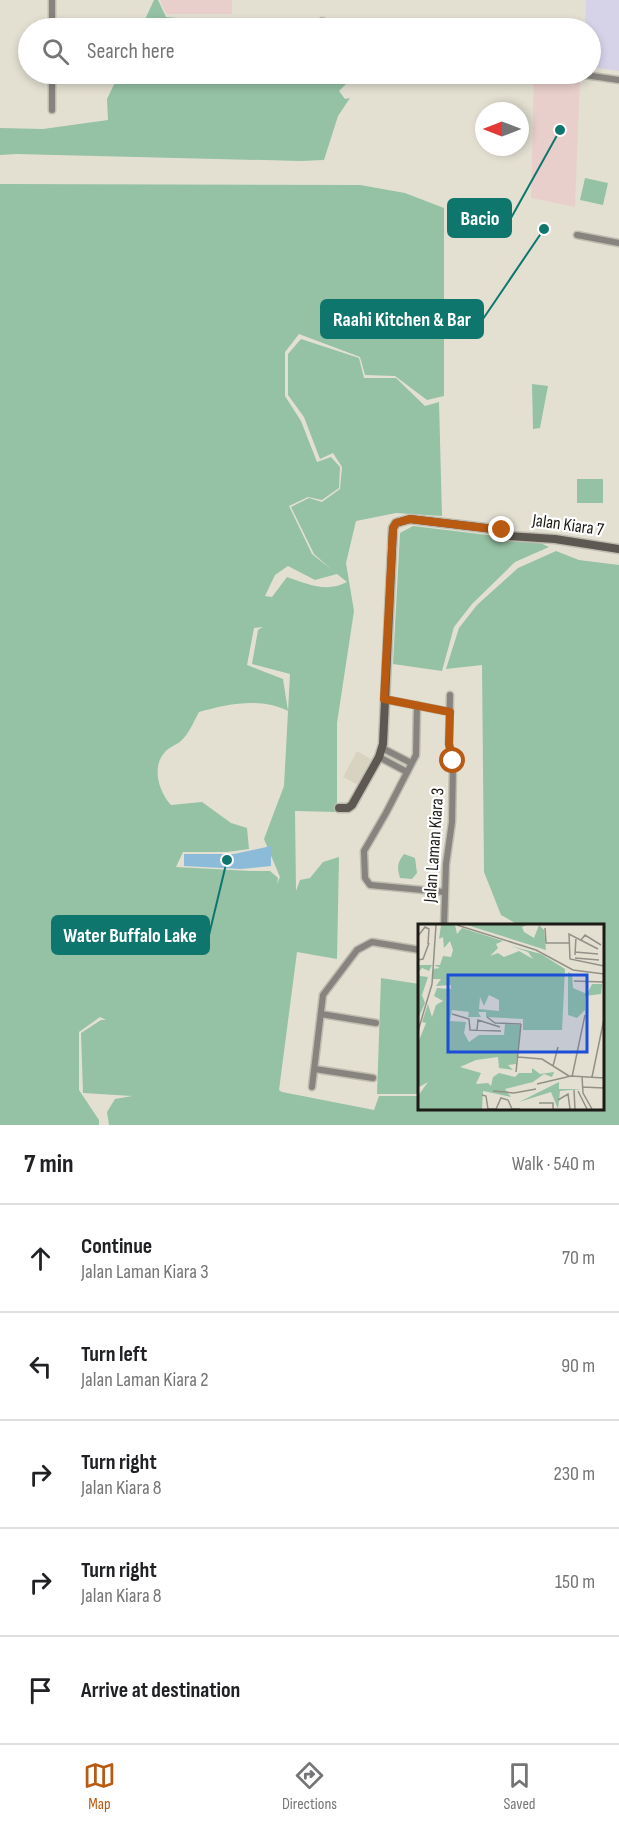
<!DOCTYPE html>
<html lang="en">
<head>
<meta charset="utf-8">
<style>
	:root { --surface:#fff; --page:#f2f2f2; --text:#202124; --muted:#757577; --line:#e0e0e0; --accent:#b95a13 }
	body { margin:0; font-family:"Sofia Sans Condensed",sans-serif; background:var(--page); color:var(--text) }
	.compass { position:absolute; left:475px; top:102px; width:54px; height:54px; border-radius:50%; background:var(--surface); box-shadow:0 3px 9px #0003; rotate:270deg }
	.stop { position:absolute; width:18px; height:18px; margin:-14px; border:4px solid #b95a13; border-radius:50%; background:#fff }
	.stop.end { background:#b95a13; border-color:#fff; box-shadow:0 2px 6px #0008 }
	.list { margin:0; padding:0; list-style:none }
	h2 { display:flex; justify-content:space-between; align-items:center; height:78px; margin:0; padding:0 24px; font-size:26px }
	h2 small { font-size:20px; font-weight:400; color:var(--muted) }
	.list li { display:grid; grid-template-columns:39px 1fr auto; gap:18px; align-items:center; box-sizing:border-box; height:108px; padding:0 24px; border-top:2px solid var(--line) }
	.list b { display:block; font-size:22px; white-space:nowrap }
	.list p { margin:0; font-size:20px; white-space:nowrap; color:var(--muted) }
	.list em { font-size:20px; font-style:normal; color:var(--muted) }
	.icon { flex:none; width:33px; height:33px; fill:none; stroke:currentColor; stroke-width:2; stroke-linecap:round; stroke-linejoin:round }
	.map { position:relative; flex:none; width:619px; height:1125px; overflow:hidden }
	.search { position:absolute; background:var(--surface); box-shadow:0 3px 9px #0003; left:18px; right:18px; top:18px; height:66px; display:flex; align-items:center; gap:15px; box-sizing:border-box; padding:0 21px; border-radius:33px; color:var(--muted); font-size:22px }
	.sheet { height:618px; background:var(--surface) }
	nav { display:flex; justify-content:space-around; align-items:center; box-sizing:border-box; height:84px; border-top:2px solid var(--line); background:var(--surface); font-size:16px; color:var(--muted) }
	nav a { display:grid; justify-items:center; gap:3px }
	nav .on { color:var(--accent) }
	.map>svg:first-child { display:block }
</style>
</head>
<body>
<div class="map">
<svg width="619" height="1125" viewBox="0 0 619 1125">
	<rect width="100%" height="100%" fill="#e3e0d2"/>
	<g fill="#e9cfcb">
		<path d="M160,0H232V14H166Z"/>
		<path d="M534,74L580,80L575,207L531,198Z"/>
	</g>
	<path fill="#d8d3c0" d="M357,751L371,759L358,785L343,777Z"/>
	<path fill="#d6d3e9" d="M586,0H619V71L591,67L590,28H585Z"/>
	<g fill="#95c1a4" fill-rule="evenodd">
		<path d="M154,0H158L166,17L225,22L278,19L288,28H141Z"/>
		<path d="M119,74H345L349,81L339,91L345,99L350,98L338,116L324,160L301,161L16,154L0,155V128L43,129L108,120L107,99Z"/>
		<path d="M585,178L608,183L603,205L580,200Z"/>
		<path d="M0,184L360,185L405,193L444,208V396L427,400L395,376L365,375L360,357L299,334L285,352V396L301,421L317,462L331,457L340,467L339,488L322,500L308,497L289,506L312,554L332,570L314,554L291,507L309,498L322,502L340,489L342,467L333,453L320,459L304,417L288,395V354L301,339L359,358L364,378H396L425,406L439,402L442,516L396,513L356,521L346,563L354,611L337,723V812L295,811L296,891L300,880L310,878L323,862L339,857L337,959L297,952L279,1090L282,1092L374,1110L379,1096H419L420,1108H602V926L519,925L501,915L484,872L482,665L446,669L459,628L477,605L518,568L556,551L579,560L619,565V1125H109L107,1112L115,1099L132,1096L83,1093L81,1033L101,1020H106L100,1017L79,1032V1090L99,1120V1125H0ZM288,566L315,580L337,574L347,582C327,593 307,584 287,577L272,597L265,596L275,575ZM263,627L258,630L252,664L290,674L284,786L264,839L280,877L277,884L278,878L270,871H251L176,867L183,852H227L249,849L247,828L231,823L202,802L171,805C159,792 151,767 165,752C169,747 176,745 181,741C189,734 194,721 199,712C227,704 261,697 288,711L283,679L247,665L254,628Z"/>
		<path d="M532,384L548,386L540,428L533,429Z"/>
		<rect x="577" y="479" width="26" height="24"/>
		<path d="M413,526L536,541L549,547L515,562L472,604L454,627L442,671L393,664L400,533Z"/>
		<path d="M404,854L415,858L417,873L412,879L400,878C397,867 397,863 404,854Z"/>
		<path d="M381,978L419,984V1094H377Z"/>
	</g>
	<path fill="#8cbbda" d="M271,846V866L241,869L184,866V854H234Z"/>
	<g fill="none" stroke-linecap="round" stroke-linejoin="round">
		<defs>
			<g id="street">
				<path d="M322,21L340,28"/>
				<path d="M52,28V0"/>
				<path d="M578,74L619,80"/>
				<path d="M52,110V74"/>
				<path d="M577,235L619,243"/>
				<path d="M384,699L450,712"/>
				<path d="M417,705L416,755L386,813L364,851L365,878L370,885L444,892"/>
				<path d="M382,748L411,763"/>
				<path d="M379,757L407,772"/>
				<path d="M444,926L446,864L452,822L453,767L449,744L450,695"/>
				<path d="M321,1014L376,1023"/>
				<path d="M315,1069L373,1078"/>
				<path d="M312,1087L323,995L357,950L372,942L420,950"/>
			</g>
			<g id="secondary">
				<path d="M507,536L555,539L619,549"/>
				<path d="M339,808H348L352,805L379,757L383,744L393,528L396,523L410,519L502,530L511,535"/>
			</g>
		</defs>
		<use href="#street" stroke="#bfbdb0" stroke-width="9"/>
		<use href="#secondary" stroke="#bfbdb0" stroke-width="11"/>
		<use href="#street" stroke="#87837e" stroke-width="6"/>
		<use href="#secondary" stroke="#5d5851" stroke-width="8"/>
	</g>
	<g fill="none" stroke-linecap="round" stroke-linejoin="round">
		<path stroke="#b95a13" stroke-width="8" d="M453,761L449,744L450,712L384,699L393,528L396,523L410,519L502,530"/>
	</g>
	<g text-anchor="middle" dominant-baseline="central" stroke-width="4.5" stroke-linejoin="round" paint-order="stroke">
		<g font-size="18" fill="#1c1b16" stroke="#fff">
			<text transform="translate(568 525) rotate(8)">Jalan Kiara 7</text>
			<text transform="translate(434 845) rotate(-86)">Jalan Laman Kiara 3</text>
		</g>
	</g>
	<g transform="translate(418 924)">
		<rect width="186" height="186" fill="#e3e0d2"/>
		<path d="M23,1H37L39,10L44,4L85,17L78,20L80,24L72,32L80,29L86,33L101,27L115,35L110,28L93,22L123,30L147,45L144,106H105V95L68,93V88H60L63,93H50L51,88L34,86L32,97L48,98L46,109L51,118L61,111H86L87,100L103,101L98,140L90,141L95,146L81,144L80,133L58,136L42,143L63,149L58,160L70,159L73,162L75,153L81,149L97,153L101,149H114V144L122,150L136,148L134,153L126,150L115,158L87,165L93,173L65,167L64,185H0V172L10,158L1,163L0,158V119L8,99L4,98L10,80L14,93L18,81L25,77L16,72L19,64L33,65V61L18,62L23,55H14L15,45L22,44L16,41H22L25,32L33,33L35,26L32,17L26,24L25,13L21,15ZM71,71L81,76V87L61,85L62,73L66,82ZM49,1H109L104,3L106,8L116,14L121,1L126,6L128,26ZM0,41H14L11,47L4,44L1,48L2,52L10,53L4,71L7,79L0,95ZM150,48L154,50L155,64L169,70L174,60H184L183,70L167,72V86L159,94L150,91ZM141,158V165H164L142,167L140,185L133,168L101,178Z" fill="#95c1a4" fill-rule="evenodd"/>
		<path fill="none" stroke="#939187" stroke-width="1.5" d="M39,1L118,26L155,46L186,50M127,4L128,19H151M163,16L167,11L183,21M180,25L151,10L152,35L186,42M0,26V12L7,3L11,5L10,20M157,28L180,30M157,31L158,13M157,34L181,36M0,36L5,35L11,19M156,57L186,58M34,90L51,95L52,106L83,107M69,93L77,99L103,100M59,106L60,96L82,103M0,107L14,60L18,1M100,133L124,135L151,152M135,142L140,123M98,148L103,100M164,152L165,169L174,185M154,153L167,91M174,153L186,95M119,160L153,152L186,154M164,163L186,164M156,166L157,185M75,167L96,169L118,165M160,167L169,185M64,171L68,172L70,185H78L83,174L90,176L94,185H102M140,176L150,170L152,185M121,179H135V185"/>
		<path fill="#1d4ed8" fill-opacity="0.15" stroke="#1d4ed8" stroke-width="3" d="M30,51H169V128H30Z"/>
		<rect width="186" height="186" fill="none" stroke="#1c1b16" stroke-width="3"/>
	</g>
	<path fill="none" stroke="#0f766e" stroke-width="2" d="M560 130L511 218M544 229L483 319M227 860L209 935"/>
	<g fill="#0f766e" stroke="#fff" stroke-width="2">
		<circle cx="560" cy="130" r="6"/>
		<circle cx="544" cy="229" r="6"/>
		<circle cx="227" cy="860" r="6"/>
	</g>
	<g fill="#0f766e" stroke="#0f766e" stroke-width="2">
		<rect x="448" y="199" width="63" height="38" rx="6"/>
		<rect x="321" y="300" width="162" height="38" rx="6"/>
		<rect x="52" y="916" width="157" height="38" rx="6"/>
	</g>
	<g font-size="20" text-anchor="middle" font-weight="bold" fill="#fff">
		<text x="480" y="225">Bacio</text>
		<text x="402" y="326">Raahi Kitchen &amp; Bar</text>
		<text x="130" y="942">Water Buffalo Lake</text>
	</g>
</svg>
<svg class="compass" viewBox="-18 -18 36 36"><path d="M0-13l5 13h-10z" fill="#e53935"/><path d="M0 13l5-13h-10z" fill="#757577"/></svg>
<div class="stop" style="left:453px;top:761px"></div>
<div class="stop end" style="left:502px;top:530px"></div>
<div class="search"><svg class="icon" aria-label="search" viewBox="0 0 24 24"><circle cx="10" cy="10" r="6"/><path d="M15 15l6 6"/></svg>Search here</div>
</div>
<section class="sheet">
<h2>7 min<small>Walk · 540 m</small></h2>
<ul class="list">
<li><svg class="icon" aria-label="ahead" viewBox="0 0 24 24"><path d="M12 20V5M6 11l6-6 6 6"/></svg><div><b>Continue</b><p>Jalan Laman Kiara 3</p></div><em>70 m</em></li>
<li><svg class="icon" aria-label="left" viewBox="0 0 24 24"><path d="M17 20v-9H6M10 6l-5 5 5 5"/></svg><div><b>Turn left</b><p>Jalan Laman Kiara 2</p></div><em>90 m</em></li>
<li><svg class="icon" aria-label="right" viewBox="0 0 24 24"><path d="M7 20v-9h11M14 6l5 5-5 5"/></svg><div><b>Turn right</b><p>Jalan Kiara 8</p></div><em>230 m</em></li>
<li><svg class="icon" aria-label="right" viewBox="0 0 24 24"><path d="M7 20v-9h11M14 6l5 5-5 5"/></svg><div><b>Turn right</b><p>Jalan Kiara 8</p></div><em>150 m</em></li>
<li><svg class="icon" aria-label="arrive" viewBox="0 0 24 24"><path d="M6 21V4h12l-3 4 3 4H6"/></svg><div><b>Arrive at destination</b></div></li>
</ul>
</section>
<nav>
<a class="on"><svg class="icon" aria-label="map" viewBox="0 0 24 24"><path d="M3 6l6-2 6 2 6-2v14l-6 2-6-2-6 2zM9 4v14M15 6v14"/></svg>Map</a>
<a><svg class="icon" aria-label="directions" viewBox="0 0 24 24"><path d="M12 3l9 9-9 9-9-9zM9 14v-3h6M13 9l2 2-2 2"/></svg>Directions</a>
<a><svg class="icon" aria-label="saved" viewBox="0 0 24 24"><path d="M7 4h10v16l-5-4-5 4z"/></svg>Saved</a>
</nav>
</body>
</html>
